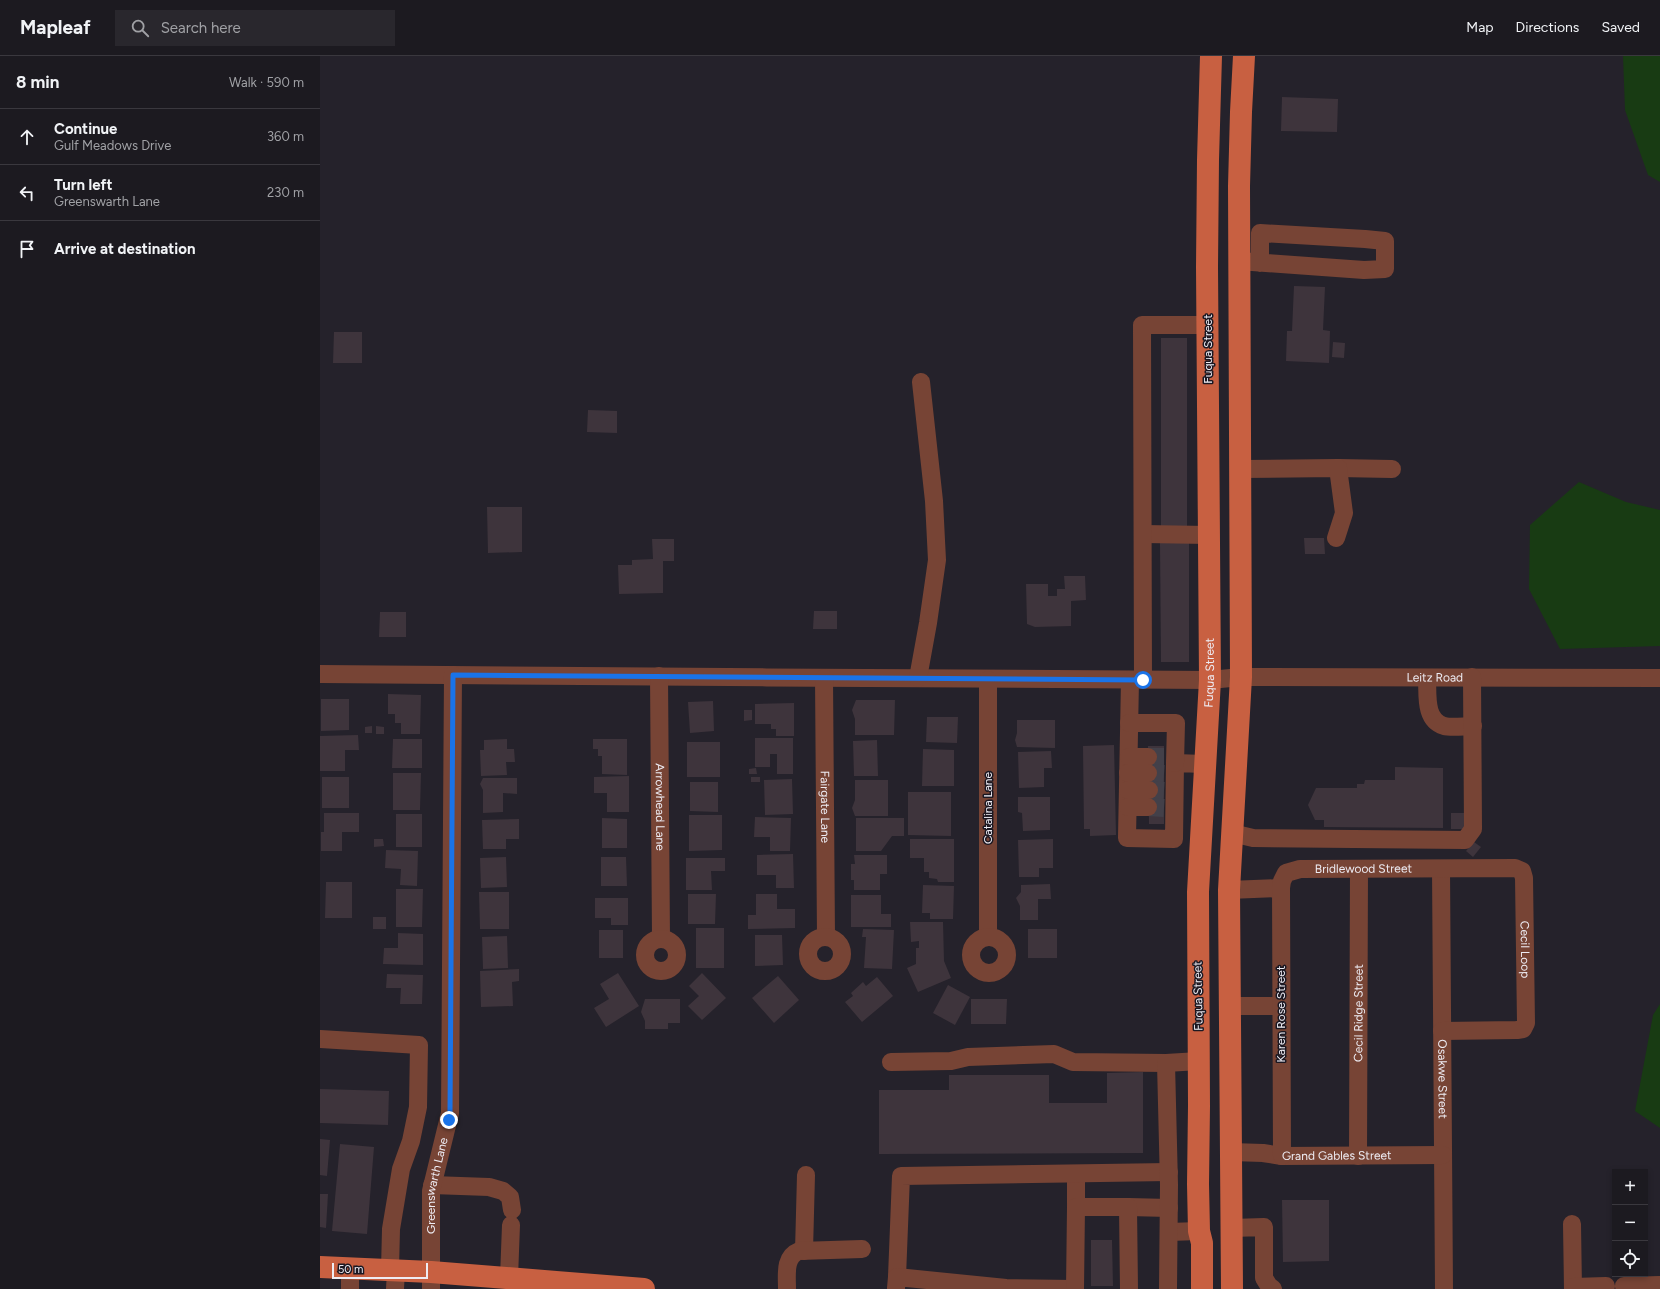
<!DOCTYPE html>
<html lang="en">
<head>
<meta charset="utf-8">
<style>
	:root { --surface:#1c1a20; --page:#29272d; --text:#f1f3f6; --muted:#a0a1a5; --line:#3a383e }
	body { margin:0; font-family:Figtree,sans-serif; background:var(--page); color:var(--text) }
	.controls { position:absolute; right:12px; bottom:12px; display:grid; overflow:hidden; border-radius:0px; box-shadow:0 2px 6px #0003 }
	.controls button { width:36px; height:36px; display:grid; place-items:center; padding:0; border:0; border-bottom:1px solid var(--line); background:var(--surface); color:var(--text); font:20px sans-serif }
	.scale { position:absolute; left:12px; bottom:10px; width:96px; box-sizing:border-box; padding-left:4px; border:2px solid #eeecf3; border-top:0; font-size:11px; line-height:14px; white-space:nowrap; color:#eeecf3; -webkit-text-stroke:3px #1b1822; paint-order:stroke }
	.stop { position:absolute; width:12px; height:12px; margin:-9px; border:3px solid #1a73e8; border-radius:50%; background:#fff }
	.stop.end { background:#1a73e8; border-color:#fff; box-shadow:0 1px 4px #0008 }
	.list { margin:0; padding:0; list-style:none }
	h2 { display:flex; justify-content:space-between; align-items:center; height:52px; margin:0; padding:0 16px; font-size:17px }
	h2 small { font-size:13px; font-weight:400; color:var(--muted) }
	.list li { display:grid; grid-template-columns:26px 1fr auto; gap:12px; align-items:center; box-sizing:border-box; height:56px; padding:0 16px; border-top:1px solid var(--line) }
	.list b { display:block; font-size:15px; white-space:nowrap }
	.list p { margin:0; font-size:13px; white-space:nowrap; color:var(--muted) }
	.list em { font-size:13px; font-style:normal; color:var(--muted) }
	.icon { flex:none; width:22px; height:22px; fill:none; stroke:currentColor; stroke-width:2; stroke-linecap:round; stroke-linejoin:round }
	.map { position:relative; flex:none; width:1340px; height:1233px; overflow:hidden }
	header { display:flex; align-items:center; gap:24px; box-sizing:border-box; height:56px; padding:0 20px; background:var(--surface); border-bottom:1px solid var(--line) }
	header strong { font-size:19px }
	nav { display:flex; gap:22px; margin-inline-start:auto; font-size:14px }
	.search { width:280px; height:36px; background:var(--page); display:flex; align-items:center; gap:10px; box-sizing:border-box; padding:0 14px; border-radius:0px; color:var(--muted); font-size:15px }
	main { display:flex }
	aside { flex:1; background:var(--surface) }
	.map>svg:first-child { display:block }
</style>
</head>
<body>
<header>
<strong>Mapleaf</strong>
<div class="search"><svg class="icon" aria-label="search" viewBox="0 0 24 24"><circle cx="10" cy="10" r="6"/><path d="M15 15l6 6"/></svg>Search here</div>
<nav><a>Map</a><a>Directions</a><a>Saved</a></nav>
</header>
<main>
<aside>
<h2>8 min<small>Walk · 590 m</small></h2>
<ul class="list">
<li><svg class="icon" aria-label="ahead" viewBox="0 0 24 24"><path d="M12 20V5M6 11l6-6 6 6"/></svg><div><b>Continue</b><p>Gulf Meadows Drive</p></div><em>360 m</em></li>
<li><svg class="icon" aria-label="left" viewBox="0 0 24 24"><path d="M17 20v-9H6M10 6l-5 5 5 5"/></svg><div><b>Turn left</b><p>Greenswarth Lane</p></div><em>230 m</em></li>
<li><svg class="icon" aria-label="arrive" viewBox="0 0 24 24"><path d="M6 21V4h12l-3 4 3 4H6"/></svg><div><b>Arrive at destination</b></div></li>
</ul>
</aside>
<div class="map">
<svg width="1340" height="1233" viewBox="0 0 1340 1233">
	<rect width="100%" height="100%" fill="#25222b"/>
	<g fill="#183b13">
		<path d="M1303,0H1340V126L1328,119L1305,54Z"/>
		<path d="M1259,426L1306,446L1340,454V590L1240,593L1209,533L1210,469Z"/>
		<path d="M1340,948V1072L1315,1055L1333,959Z"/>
	</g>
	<g fill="#3e343c">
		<path d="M962,41L1018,43L1017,76L961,75Z"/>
		<path d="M974,230L1005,231L1003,274L1010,275L1009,307L966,305L967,275H972Z"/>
		<path d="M14,276H42V307H13Z"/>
		<rect x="841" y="282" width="26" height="190"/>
		<path d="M1013,286L1025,287L1024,302L1012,301Z"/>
		<path d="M268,354L297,355V377L267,376Z"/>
		<path d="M167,451H202V496L168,497Z"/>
		<path d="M984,482H1004L1005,498H985Z"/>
		<path d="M332,483H354V505H343V537L299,538L298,509H312V504L333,503Z"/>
		<path d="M840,487H869V606H841Z"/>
		<path d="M744,520H765L766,544L751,545V570L715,571L707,568L706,528H728V540H737V533H745Z"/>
		<path d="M494,555H517V573H493Z"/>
		<path d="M60,556H86V581H59Z"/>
		<path d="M68,638L101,639L100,678H81V667H75V658H68Z"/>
		<path d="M1,643H29V674L1,675Z"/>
		<path d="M536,644H575L574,679H535V663L532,654Z"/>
		<path d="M393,645L394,675L370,677L368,646Z"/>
		<path d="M474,647V680H456V673H451V668H435V648Z"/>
		<path d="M424,654H432V664L424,665Z"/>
		<path d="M607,661H638L637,687L606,686Z"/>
		<path d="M697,664H735V692L697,691L695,684L697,677Z"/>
		<path d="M52,670V677H45V671Z"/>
		<path d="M56,670L64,671V678H56Z"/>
		<path d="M38,679L39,694H25V715H0V680Z"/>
		<path d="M435,682H473V718H457V698H450V711H435Z"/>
		<path d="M73,683H102V712H72Z"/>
		<path d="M187,683V693H194L195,706H186L187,719L161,720L160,694H164V684Z"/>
		<path d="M273,683H307V719L282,718V700H278V693H273Z"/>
		<path d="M557,684L558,720H534L533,685Z"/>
		<rect x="367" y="686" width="33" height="35"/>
		<path d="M794,689L796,779L770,780V773H764L763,690Z"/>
		<path d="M828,690H844V768H829Z"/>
		<path d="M603,693L634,694V730H602Z"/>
		<path d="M731,695L732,712H724V731L699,732L698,696Z"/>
		<path d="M1075,711L1123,712V772L1004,771V764H995L988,749L996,732H1037V728H1044L1045,724H1075Z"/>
		<path d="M436,712L437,718H429V713Z"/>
		<path d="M73,717H101L100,754H73Z"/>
		<path d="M309,720V756H287V737H274V721Z"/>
		<rect x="2" y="721" width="27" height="31"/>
		<rect x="431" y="721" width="9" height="5"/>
		<path d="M163,722H197V738L183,737V756L163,757V734L160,728Z"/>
		<path d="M472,723L473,758L445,759L444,724Z"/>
		<path d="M535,724H568V760H535L532,752L535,744Z"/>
		<path d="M370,726H398V756L370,755Z"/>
		<path d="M588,736H631V780L588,779Z"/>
		<path d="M698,741H730V774L703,775L702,757L698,756Z"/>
		<path d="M4,757H39V776H22V795H1V776H4Z"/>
		<rect x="1131" y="757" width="14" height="16"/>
		<rect x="76" y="758" width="26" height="33"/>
		<path d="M369,759H402V794L369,795Z"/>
		<path d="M435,761L471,762L470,795H450V781H434Z"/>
		<path d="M282,762L307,763V792H282Z"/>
		<path d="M536,762H584V780H572L561,795H536Z"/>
		<path d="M199,763V783H186V793H163L162,764Z"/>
		<path d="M54,783H63L64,790L54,791Z"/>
		<path d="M590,783H634V826H618L617,823L609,822V816H604V802H590Z"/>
		<path d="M733,783V812H719V821H699L698,784Z"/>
		<path d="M1154,786L1161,791L1153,801L1146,795Z"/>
		<path d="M66,794L98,795L97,830L80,829L81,813L65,812Z"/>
		<path d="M473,798L474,832H456V819H437V799Z"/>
		<path d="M534,799H567V818H560V834H534V824H531V808H535Z"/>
		<path d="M186,801L187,831L161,832L160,802Z"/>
		<path d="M281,801H306L307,830H281Z"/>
		<path d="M366,802H405V815H391L392,834H366Z"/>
		<path d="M6,826H32V862H5Z"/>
		<path d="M730,828L731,843H718V864H700V850L696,842L701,836V829Z"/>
		<path d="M603,829L634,830L633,863H610V857H602Z"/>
		<path d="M76,833H103L102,871H76Z"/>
		<path d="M159,836H189V873H160Z"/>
		<path d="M368,838H396L395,868H368Z"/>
		<path d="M436,838H457V853H475V872L428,873V859H436Z"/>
		<path d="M531,839H561V858H571V871H531Z"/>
		<path d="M275,842H308V869H291V862H275Z"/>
		<rect x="53" y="861" width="13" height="12"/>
		<path d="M590,866H623L624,905L631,922L598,936L587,912L596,908V892H599V885L591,886Z"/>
		<rect x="376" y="872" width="28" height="40"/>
		<path d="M543,873L574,874L572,913L544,912L546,881H542Z"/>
		<rect x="708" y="873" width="29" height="29"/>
		<rect x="279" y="874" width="24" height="28"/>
		<path d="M78,877L103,878V909L63,908L64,892H78Z"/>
		<path d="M435,879H462L463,909L435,910Z"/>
		<path d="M187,880L188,912L163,913L162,881Z"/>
		<path d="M199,913V925L192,926L193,950L161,951L160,915Z"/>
		<path d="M298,917L319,950L286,971L274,952L289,943L280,928Z"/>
		<path d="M382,917L406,942L382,964L368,950L379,940L369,930Z"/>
		<path d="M67,918L103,919L102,948H80L81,932H66Z"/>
		<path d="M458,920L479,944L454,967L432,942Z"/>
		<path d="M557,921L573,940L542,966L525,946L533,940L531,937L543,926L546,930Z"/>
		<path d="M628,929L650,941L635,969L613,957Z"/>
		<path d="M325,943H360V967H348V973H325V965L321,956Z"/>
		<path d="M651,943H687L686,968H651Z"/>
		<path d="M823,1016V1097L559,1098V1034H629V1019H729V1047H787V1017Z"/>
		<path d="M0,1033L69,1035L68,1069L0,1067Z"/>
		<path d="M0,1083L10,1084L7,1120L0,1119Z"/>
		<path d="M20,1088L54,1091L47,1178L12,1175Z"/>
		<path d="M0,1138H8L6,1172L0,1171Z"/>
		<path d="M962,1144H1009V1205L963,1206Z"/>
		<path d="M771,1184H792L793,1230H771Z"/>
	</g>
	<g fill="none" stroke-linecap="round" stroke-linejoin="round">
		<g stroke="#434049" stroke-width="18" stroke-dasharray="18 9" stroke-linecap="butt">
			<path d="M828,701H844"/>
			<path d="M828,717L844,718"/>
			<path d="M829,734L844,735"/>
			<path d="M828,751L844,752"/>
		</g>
		<g stroke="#774435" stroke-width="18">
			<path d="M919,205L1044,214L1065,213V185L1045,183L940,177V207"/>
			<path d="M1018,412L1072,413"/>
			<path d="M921,413L1018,412L1024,457L1016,482"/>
			<path d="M823,478L889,479"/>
			<path id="s1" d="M0,618C297,620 593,623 890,624L921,621L1340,622"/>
			<path id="s2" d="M339,620L341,882"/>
			<path id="s3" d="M504,622L506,881"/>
			<path d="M598,622L608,567L617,504L614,445L601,326"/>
			<path d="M1107,623C1108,638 1104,664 1124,670C1132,672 1144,670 1153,670"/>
			<path d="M810,624L807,782L854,783L855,707L884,708"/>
			<path d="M823,624L822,269H887"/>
			<path d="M809,667H856L855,707"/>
			<path d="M809,701H828"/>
			<path d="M808,717H828"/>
			<path d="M808,734H829"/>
			<path d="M808,751H828"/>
			<path d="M912,777L933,782L1145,784L1153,773L1152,621"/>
			<path id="s4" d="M1121,813L1124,1233"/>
			<path d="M909,834L961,832"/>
			<path d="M668,881V624"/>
			<circle cx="669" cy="899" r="18"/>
			<circle cx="505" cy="898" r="17"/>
			<circle cx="341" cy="899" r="16"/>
			<path d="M911,950H961"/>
			<path d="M0,983L99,989L98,1051L91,1085L81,1113L71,1173L70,1214"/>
			<path d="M571,1006L631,1005L648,1001L734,998L753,1006L846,1007"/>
			<path id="s5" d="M911,1096L943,1097L962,1100L1123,1099"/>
			<path id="s6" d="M962,1100L961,832L962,825L966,817L980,813L1195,812L1202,815L1204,822L1206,967L1203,973L1197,974L1122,975"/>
			<path id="s7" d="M1038,1100L1039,813"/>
			<path d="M112,1129L169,1131L183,1135L190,1141L192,1154"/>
			<path d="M756,1151V1118"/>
			<path d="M808,1151L849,1152"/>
			<path d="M1252,1168L1253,1233"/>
			<path d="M912,1172L944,1171V1222L949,1230L953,1233"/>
			<path d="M849,1176L879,1175"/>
			<path d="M484,1195L486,1119"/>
			<path d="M577,1221L581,1120L849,1116"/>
			<path d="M189,1222L191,1169"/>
			<path d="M1304,1230L1340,1229"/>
			<path d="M1253,1231L1286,1230"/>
			<path d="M576,1232L577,1221L686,1232L754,1233"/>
			<path d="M30,1233V1212"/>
			<path d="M75,1233L76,1214"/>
			<path id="s8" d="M111,1233V1135L130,1057L133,619"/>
			<path d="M467,1233C467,1218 464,1201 479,1195L542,1193"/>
			<path d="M755,1233L756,1151H808L809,1233"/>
			<path d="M848,1233L849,1129L846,1007L879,1005"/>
		</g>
		<g stroke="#c86041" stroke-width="22">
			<path d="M0,1211L111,1216L324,1233"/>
			<path id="s9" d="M882,1233V1187L879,1175L878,1128L879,1050L878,836L890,624L887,211L888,104L891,0"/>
			<path d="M912,1233L909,834L921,621L919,130L921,56L924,0"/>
		</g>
	</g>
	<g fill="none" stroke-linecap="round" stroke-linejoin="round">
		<path stroke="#1a73e8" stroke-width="5" d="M129,1064L130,1057L133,619L823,624"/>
	</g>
	<g text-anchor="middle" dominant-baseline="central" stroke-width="3" stroke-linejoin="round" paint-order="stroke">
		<g font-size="12" fill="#eeecf3" stroke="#1b1822">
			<text transform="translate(888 293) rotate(-90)">Fuqua Street</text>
			<text stroke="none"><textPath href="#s9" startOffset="617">Fuqua Street</textPath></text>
			<text stroke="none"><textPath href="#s1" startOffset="1115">Leitz Road</textPath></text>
			<text stroke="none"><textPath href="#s2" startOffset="131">Arrowhead Lane</textPath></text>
			<text stroke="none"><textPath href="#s3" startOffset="129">Fairgate Lane</textPath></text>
			<text transform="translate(668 752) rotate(-90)">Catalina Lane</text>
			<text stroke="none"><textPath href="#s6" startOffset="362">Bridlewood Street</textPath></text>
			<text stroke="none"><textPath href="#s6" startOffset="600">Cecil Loop</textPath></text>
			<text transform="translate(878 940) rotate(-91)">Fuqua Street</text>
			<text stroke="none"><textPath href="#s7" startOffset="143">Cecil Ridge Street</textPath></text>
			<text transform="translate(961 958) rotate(-90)">Karen Rose Street</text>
			<text stroke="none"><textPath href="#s4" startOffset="210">Osakwe Street</textPath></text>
			<text stroke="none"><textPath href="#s5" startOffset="106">Grand Gables Street</textPath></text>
			<text stroke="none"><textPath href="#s8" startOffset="104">Greenswarth Lane</textPath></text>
		</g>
	</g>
</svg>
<div class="controls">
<button>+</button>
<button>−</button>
<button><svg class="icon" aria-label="locate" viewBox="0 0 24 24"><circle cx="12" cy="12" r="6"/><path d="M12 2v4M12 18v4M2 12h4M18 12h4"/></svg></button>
</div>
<div class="scale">50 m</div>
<div class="stop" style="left:823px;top:624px"></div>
<div class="stop end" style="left:129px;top:1064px"></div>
</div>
</main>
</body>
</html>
